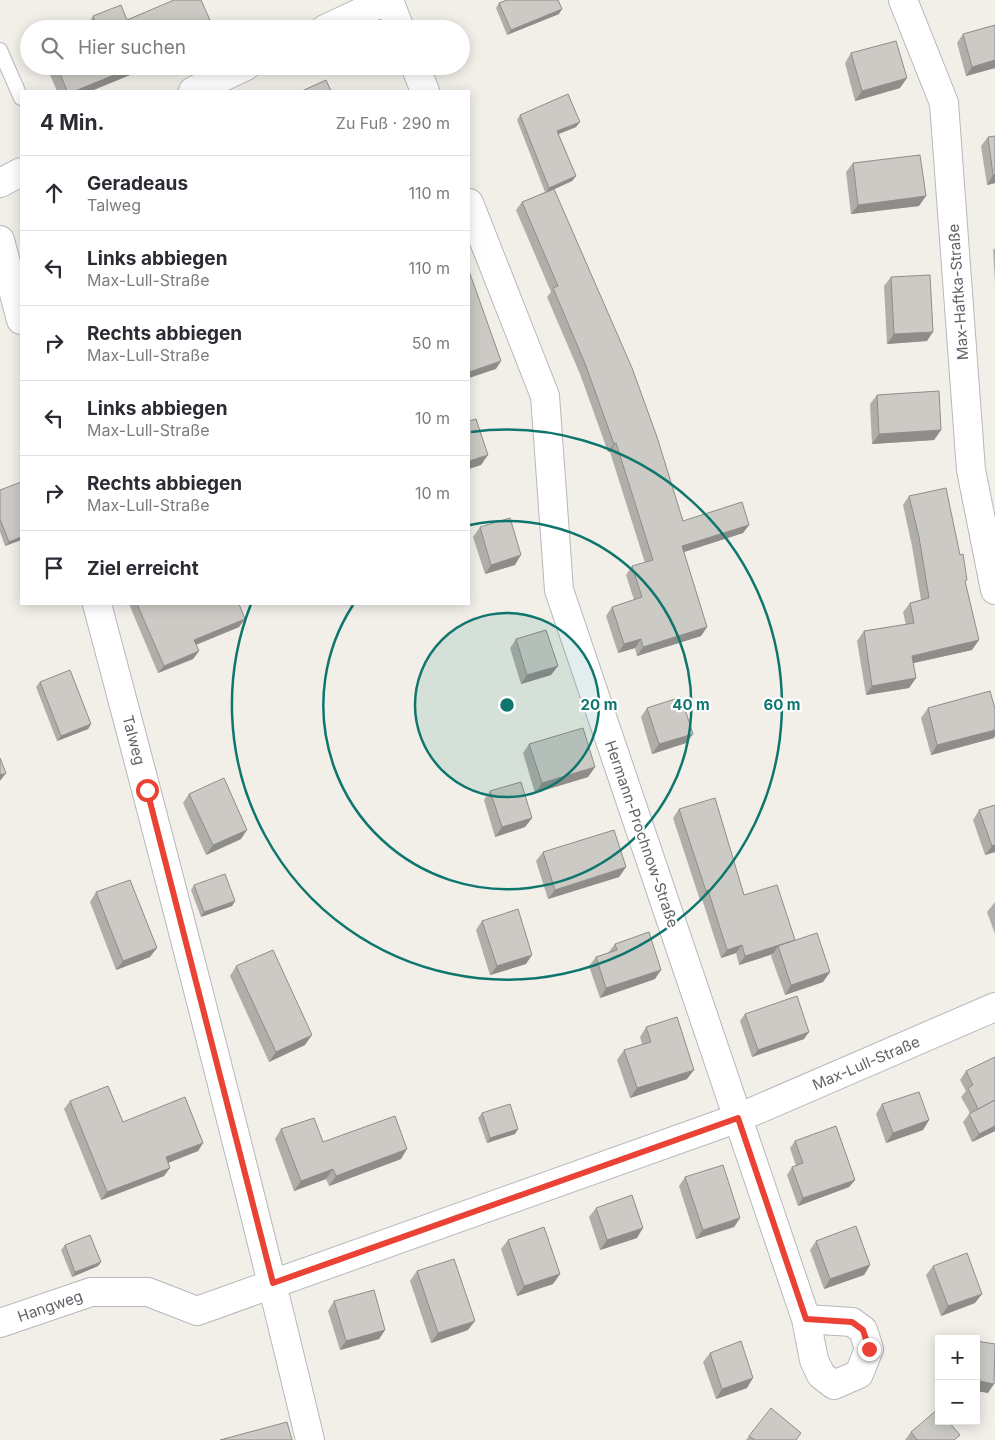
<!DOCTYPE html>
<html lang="de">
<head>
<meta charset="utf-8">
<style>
	:root { --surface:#fff; --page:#f2f2f3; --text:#2b2b33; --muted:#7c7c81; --line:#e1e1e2 }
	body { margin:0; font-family:Inter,sans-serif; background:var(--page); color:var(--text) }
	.controls { position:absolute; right:15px; bottom:15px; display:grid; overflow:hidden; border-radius:0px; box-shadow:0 2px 12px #0003 }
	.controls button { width:45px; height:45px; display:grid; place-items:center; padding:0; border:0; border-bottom:1px solid var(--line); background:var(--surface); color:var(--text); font:25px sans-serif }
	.stop { position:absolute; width:15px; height:15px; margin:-11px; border:4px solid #ea4335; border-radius:50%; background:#fff }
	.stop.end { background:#ea4335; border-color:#fff; box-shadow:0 1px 5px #0008 }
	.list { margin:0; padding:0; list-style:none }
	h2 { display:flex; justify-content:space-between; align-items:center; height:65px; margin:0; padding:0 20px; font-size:21px }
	h2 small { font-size:16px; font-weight:400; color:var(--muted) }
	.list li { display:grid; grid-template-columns:32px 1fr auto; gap:15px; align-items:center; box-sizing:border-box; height:75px; padding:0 20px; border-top:1px solid var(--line) }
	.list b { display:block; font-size:19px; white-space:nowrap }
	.list p { margin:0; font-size:16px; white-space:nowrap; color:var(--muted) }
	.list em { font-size:16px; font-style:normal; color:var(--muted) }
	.icon { flex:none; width:28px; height:28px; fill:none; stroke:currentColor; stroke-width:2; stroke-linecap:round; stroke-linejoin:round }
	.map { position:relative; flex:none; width:995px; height:1440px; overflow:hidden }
	.search { position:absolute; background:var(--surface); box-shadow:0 2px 12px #0003; left:20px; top:20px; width:450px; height:55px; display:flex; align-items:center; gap:12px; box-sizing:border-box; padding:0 18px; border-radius:28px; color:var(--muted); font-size:19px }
	.panel { position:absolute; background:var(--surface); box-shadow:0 2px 12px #0003; left:20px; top:90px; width:450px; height:515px; border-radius:0px }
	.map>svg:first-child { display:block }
</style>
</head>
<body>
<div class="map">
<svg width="995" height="1440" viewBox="0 0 995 1440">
	<rect width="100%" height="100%" fill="#f1efe8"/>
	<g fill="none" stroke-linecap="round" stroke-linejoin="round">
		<defs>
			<path id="lane" d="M0,50L21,98"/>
			<g id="street">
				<path d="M389,0L400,29"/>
				<path d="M903,0L944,103L971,470L995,590"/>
				<path d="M325,29L387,0"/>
				<path d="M415,66L425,91"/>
				<path d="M193,91L246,66"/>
				<path d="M0,183L21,172"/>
				<path d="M469,203L545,396L559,590L806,1319L814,1360L821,1375L834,1385L859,1374L869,1349L863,1330L852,1322L806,1319"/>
				<path d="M0,240L21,320"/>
				<path d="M97,604C171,882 243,1160 310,1440"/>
				<path d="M0,1323L91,1292H148L197,1311L738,1118L995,1007"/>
			</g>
		</defs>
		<use href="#lane" stroke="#b5b8bc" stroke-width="16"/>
		<use href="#street" stroke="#b5b8bc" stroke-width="30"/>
		<use href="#lane" stroke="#fff" stroke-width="14"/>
		<use href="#street" stroke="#fff" stroke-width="28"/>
	</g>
	<g fill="#afaea9">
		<path d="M499,3L559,14L507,35L496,8Z"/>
		<path d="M93,16L127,20L214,29H88L87,26Z"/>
		<path d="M995,25V68L966,76L957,43L963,34Z"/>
		<path d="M851,53L900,88L855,101L845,63Z"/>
		<path d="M48,66H152L91,91H57L47,68Z"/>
		<path d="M520,115L576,127L558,134L576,176L572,181L554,189L683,521L749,525L743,533L683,552L707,627L701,636L637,656L635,648L618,653L606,616L612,607L634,600L626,575L632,566L645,563L610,452H608L580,374L547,297L551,292L516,210L522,202L545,192L517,120Z"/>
		<path d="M988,137L995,183L987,185L981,146Z"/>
		<path d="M853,163L919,206L851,214L846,172Z"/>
		<path d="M995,248V283L993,250Z"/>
		<path d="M891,277L927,341L887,344L884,286Z"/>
		<path d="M877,395L941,430L934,440L872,444L870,404Z"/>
		<path d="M0,490L21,540L5,546L0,532Z"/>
		<path d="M909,496L965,583L972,650L913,663L916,678L909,688L866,695L857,641L864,631L906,625L903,612L910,603L921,600L912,546L903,505Z"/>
		<path d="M480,527L515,565L485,574L473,537Z"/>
		<path d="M129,604H239L245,619L239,627L196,645L199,651L193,659L158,673Z"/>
		<path d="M516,639L551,675L521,684L510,648Z"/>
		<path d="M40,682L91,724L88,729L57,741L36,687Z"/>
		<path d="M647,708L693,734L686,743L652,754L641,717Z"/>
		<path d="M928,708L994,738L931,755L921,718Z"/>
		<path d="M529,744L595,767L588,777L535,793L523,753Z"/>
		<path d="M490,791L532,818L525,827L495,837L484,800Z"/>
		<path d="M189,794L241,839L206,855L183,803Z"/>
		<path d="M995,805V852L985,855L973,820L979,810Z"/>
		<path d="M679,809L744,895L794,941L830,972L823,982L785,995L771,956L773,954L739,965L736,953L721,958L702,899L700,900L673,818Z"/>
		<path d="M543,852L626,867L619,877L548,899L536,861Z"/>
		<path d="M194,885L235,901L232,906L201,917L191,890Z"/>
		<path d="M96,892L150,957L116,970L90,902Z"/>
		<path d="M995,902V934L987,912Z"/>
		<path d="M482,921L526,964L490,975L476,930Z"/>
		<path d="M615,944L655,979L600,998L589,966L596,957L608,953Z"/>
		<path d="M236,966L305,1045L269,1062L230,976Z"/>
		<path d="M745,1014L804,1039L752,1057L740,1021Z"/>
		<path d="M646,1027L687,1079L630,1098L617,1060L624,1050L642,1044L640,1037Z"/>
		<path d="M995,1057V1131L972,1142L963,1122L970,1113L961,1097L966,1091L960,1080L966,1071Z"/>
		<path d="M70,1101L123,1122L203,1143L198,1151L168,1163L164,1176L101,1200L64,1109Z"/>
		<path d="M882,1104L929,1120L923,1130L886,1143L876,1114Z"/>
		<path d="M482,1113L515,1134L487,1143L478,1118Z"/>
		<path d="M281,1129L323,1142L401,1159L329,1186L326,1179L294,1191L275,1139Z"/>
		<path d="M795,1141L855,1180L849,1187L798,1206L787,1175L792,1167L796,1166L790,1148Z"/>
		<path d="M685,1177L740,1218L734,1227L696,1239L679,1186Z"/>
		<path d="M596,1208L637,1238L600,1250L589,1217Z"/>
		<path d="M508,1240L560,1274L553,1284L517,1296L501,1249Z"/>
		<path d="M816,1241L870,1265L864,1275L824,1289L810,1250Z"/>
		<path d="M65,1245L101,1262L98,1266L72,1277L61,1250Z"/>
		<path d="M933,1266L975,1303L941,1316L926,1275Z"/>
		<path d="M417,1271L468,1330L431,1343L410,1281Z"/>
		<path d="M334,1301L385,1330L379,1339L340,1350L328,1311Z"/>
		<path d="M710,1353L747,1388L716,1399L703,1362Z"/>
		<path d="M911,1432L957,1440H905Z"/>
		<path d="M749,1436L796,1440H746Z"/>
	</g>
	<g fill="#8f8d8a">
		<path d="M562,9L559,14L507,35L511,30Z"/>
		<path d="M995,60V68L966,76L972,67Z"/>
		<path d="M136,66H152L91,91H75Z"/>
		<path d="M907,78L900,88L855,101L862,91Z"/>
		<path d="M580,122L576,127L554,136L557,131Z"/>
		<path d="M993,175H995V183L987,185Z"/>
		<path d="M576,176L572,181L546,193L549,188Z"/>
		<path d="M926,196L919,206L851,214L858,205Z"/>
		<path d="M933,332L927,341L887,344L894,334Z"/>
		<path d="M501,361L496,369L469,378V372Z"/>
		<path d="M941,430L934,440L872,444L879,434Z"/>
		<path d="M616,443L610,452H608L614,444Z"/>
		<path d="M488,455L481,465L469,469V461Z"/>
		<path d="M749,525L743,533L675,555L682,546Z"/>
		<path d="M21,537V540L5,546L9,542Z"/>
		<path d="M521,555L515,565L485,574L491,565Z"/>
		<path d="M245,619L239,627L188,648L194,640Z"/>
		<path d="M707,627L701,636L637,656L643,647Z"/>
		<path d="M641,639L635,648L618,653L624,644Z"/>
		<path d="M979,640L972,650L905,665L912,656Z"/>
		<path d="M199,651L193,659L158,673L164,666Z"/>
		<path d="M558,666L551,675L521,684L527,675Z"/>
		<path d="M916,678L909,688L866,695L872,686Z"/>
		<path d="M91,724L88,729L57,741L61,736Z"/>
		<path d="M995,730V736L994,738L931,755L937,745Z"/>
		<path d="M693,734L686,743L652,754L659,744Z"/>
		<path d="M595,767L588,777L535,793L542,783Z"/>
		<path d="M6,773L0,781V775Z"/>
		<path d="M532,818L525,827L495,837L502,827Z"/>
		<path d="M247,830L241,839L206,855L213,845Z"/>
		<path d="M995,845V852L985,855L992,846Z"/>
		<path d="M626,867L619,877L548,899L555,890Z"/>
		<path d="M708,890L702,899L700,900L706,891Z"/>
		<path d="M235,901L232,906L201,917L204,912Z"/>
		<path d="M795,940L788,949L778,946L773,954L739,965L745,956Z"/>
		<path d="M742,945L736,953L721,958L727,950Z"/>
		<path d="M157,948L150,957L116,970L123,961Z"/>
		<path d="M532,955L526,964L490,975L497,966Z"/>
		<path d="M661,970L655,979L600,998L606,988Z"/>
		<path d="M830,972L823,982L785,995L791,985Z"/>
		<path d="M809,1032L804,1039L752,1057L758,1050Z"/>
		<path d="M312,1035L305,1045L269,1062L276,1052Z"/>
		<path d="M694,1070L687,1079L630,1098L637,1088Z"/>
		<path d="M929,1120L923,1130L886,1143L893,1133Z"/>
		<path d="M995,1126V1131L972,1142L979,1134Z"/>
		<path d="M518,1129L515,1134L487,1143L490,1138Z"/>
		<path d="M203,1143L198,1151L160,1166L166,1157Z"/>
		<path d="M407,1149L401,1159L329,1186L336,1176Z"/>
		<path d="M170,1168L164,1176L101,1200L107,1192Z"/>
		<path d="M333,1169L326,1179L294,1191L301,1181Z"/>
		<path d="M855,1180L849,1187L798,1206L803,1198Z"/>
		<path d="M740,1218L734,1227L696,1239L703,1230Z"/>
		<path d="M643,1228L637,1238L600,1250L607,1240Z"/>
		<path d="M101,1262L98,1266L72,1277L75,1272Z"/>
		<path d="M870,1265L864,1275L824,1289L830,1279Z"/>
		<path d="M560,1274L553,1284L517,1296L524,1286Z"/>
		<path d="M982,1294L975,1303L941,1316L948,1306Z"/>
		<path d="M475,1321L468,1330L431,1343L438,1333Z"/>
		<path d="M385,1330L379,1339L340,1350L346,1341Z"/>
		<path d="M753,1378L747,1388L716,1399L722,1389Z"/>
		<path d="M976,1380L994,1384L988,1393L976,1391Z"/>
	</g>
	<g fill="#cccac5" stroke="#8f8d8a">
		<path d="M174,0H201L214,29H98L93,16L121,5L127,20Z"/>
		<path d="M507,0H558L562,9L511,30L499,3Z"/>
		<path d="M995,25V60L972,67L963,34Z"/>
		<path d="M896,41L907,78L862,91L851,53Z"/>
		<path d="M57,66H136L75,91H67Z"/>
		<path d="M326,80L331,91H302Z"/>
		<path d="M568,94L580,122L557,131L576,176L549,188L520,115Z"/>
		<path d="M995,136V175H993L988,137Z"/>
		<path d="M920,155L926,196L858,205L853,163Z"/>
		<path d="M554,189L632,368L657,437L683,521L742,502L749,525L682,546L707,627L643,647L641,639L624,644L612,607L642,597L632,566L653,560L616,443L614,444L586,366L553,288L558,286L522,202Z"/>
		<path d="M469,271L501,361L469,372Z"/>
		<path d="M930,275L933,332L894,334L891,277Z"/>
		<path d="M939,391L941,430L879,434L877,395Z"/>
		<path d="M476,419L488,455L469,461V421Z"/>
		<path d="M21,482V537L9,542L0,519V490Z"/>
		<path d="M946,488L960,555L963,554L967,580L965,581L979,640L912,656L916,678L872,686L864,631L914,623L910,603L929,598L919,537L909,496Z"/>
		<path d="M510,518L521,555L491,565L480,527Z"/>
		<path d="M137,604H239L245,619L194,640L199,651L164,666Z"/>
		<path d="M546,630L558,666L527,675L516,639Z"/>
		<path d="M70,670L91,724L61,736L40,682Z"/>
		<path d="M990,691L995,709V730L937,745L928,708Z"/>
		<path d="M681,697L693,734L659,744L647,708Z"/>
		<path d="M583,728L595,767L542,783L529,744Z"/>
		<path d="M0,758L6,773L0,775Z"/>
		<path d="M224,778L247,830L213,845L189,794Z"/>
		<path d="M521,782L532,818L502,827L490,791Z"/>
		<path d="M715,798L744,895L777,885L795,940L745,956L742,945L727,950L708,890L706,891L679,809Z"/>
		<path d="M995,805V845L992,846L979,810Z"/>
		<path d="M614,830L626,867L555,890L543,852Z"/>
		<path d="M225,874L235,901L204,912L194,885Z"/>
		<path d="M130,880L157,948L123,961L96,892Z"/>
		<path d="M518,909L532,955L497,966L482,921Z"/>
		<path d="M649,932L661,970L606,988L596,957L617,950L615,944Z"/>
		<path d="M817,933L830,972L791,985L778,946Z"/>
		<path d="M273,950L312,1035L276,1052L236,966Z"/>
		<path d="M797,996L809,1032L758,1050L745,1014Z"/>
		<path d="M677,1017L694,1070L637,1088L624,1050L651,1042L646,1027Z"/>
		<path d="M995,1057V1100L978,1109L968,1088L973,1085L966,1071Z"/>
		<path d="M108,1086L123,1122L185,1097L203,1143L166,1157L170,1168L107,1192L70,1101Z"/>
		<path d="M919,1092L929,1120L893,1133L882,1104Z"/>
		<path d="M995,1100V1126L979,1134L969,1114Z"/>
		<path d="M510,1104L518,1129L490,1138L482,1113Z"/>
		<path d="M395,1116L407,1149L336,1176L333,1169L301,1181L281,1129L314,1118L323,1142Z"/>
		<path d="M836,1126L855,1180L803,1198L792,1167L803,1163L795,1141Z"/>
		<path d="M723,1165L740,1218L703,1230L685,1177Z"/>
		<path d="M632,1195L643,1228L607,1240L596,1208Z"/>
		<path d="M856,1226L870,1265L830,1279L816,1241Z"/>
		<path d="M544,1227L560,1274L524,1286L508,1240Z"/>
		<path d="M90,1235L101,1262L75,1272L65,1245Z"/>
		<path d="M967,1253L982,1294L948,1306L933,1266Z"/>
		<path d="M454,1259L475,1321L438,1333L417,1271Z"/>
		<path d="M374,1290L385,1330L346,1341L334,1301Z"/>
		<path d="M741,1341L753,1378L722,1389L710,1353Z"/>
		<path d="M976,1341L995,1344L994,1384L976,1380Z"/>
		<path d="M771,1408L801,1433L796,1440H755L749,1436Z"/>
		<path d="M938,1409L939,1410V1421H948L960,1435L954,1440H917L911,1432Z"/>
		<path d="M287,1422L292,1440H220Z"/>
	</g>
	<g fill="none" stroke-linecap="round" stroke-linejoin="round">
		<path stroke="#ea4335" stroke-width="6" d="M147,790L273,1283L738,1118L806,1319L852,1322L863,1330L869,1349"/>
	</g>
	<circle cx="507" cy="705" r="92" fill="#0f766e" fill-opacity=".12"/>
	<g fill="none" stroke="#0f766e" stroke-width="2.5">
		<circle cx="507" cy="705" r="92"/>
		<path d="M470 525A184 184 0 1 1 353 605"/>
		<path d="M471 432A275 275 0 1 1 251 604"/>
	</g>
	<g text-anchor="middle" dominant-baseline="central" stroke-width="4.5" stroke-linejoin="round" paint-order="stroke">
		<g font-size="15" fill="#5f6368" stroke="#fff">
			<text transform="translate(958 292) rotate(-94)">Max-Haftka-Straße</text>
			<text transform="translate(134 740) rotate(75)">Talweg</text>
			<text transform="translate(642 834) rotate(71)">Hermann-Prochnow-Straße</text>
			<text transform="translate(866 1063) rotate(-23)">Max-Lull-Straße</text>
			<text transform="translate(50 1306) rotate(-19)">Hangweg</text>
		</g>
	</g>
	<circle cx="507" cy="705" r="8" fill="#0f766e" stroke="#fff" stroke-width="2.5"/>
	<g font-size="15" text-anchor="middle" font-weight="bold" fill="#0f766e" stroke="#fff" stroke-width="4.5" stroke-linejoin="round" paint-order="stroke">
		<text x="599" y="710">20 m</text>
		<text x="691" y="710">40 m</text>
		<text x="782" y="710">60 m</text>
	</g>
</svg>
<div class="controls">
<button>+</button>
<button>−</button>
</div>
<div class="stop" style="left:147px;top:790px"></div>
<div class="stop end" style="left:869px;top:1349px"></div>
<div class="search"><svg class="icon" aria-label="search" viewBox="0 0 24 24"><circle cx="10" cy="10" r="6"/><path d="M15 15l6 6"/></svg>Hier suchen</div>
<section class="panel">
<h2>4 Min.<small>Zu Fuß · 290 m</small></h2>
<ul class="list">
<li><svg class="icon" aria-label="ahead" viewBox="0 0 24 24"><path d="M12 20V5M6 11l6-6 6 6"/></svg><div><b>Geradeaus</b><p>Talweg</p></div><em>110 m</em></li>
<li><svg class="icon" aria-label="left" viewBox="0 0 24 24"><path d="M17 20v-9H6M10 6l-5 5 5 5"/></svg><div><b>Links abbiegen</b><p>Max-Lull-Straße</p></div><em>110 m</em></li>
<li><svg class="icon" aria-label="right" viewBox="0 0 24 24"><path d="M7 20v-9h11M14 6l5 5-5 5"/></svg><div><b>Rechts abbiegen</b><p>Max-Lull-Straße</p></div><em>50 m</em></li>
<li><svg class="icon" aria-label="left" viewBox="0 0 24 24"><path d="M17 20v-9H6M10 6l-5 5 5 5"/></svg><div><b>Links abbiegen</b><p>Max-Lull-Straße</p></div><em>10 m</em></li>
<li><svg class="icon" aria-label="right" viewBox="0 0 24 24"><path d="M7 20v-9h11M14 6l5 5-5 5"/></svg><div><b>Rechts abbiegen</b><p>Max-Lull-Straße</p></div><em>10 m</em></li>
<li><svg class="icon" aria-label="arrive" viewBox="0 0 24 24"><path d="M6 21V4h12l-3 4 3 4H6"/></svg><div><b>Ziel erreicht</b></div></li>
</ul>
</section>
</div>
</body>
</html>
